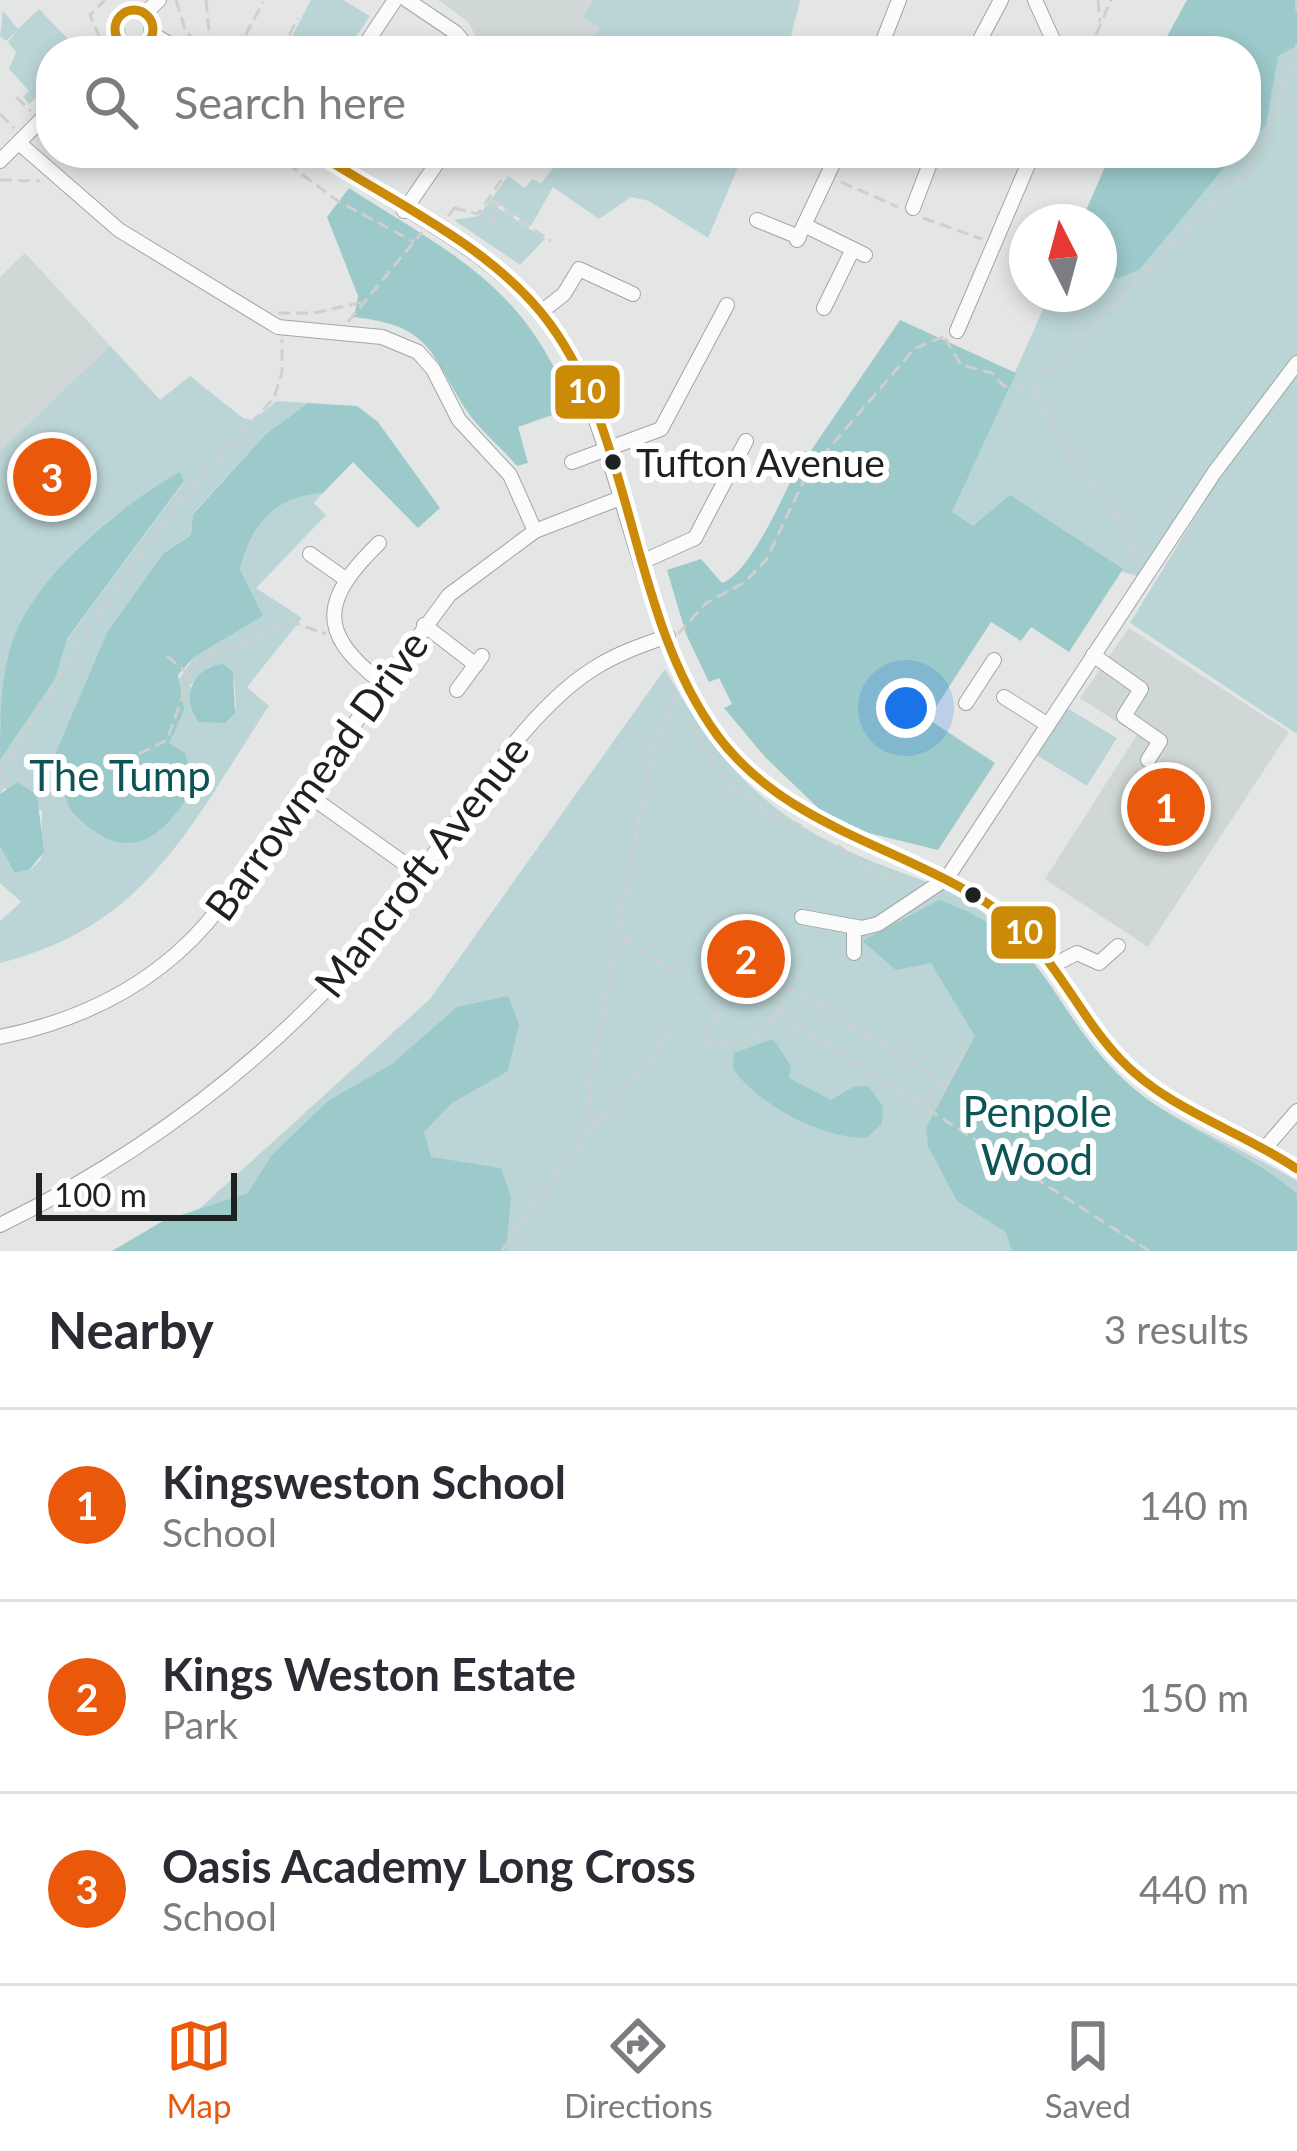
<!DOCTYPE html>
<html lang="en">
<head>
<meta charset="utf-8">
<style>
	:root { --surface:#fff; --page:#f2f2f3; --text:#2b2b33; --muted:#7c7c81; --line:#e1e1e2; --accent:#ea580c }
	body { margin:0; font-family:Lato,sans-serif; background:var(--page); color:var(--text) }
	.compass { position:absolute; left:1009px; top:204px; width:108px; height:108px; border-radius:50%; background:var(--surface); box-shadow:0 6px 18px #0003; rotate:354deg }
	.scale { position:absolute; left:36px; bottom:30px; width:201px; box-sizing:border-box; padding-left:12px; border:6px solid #1f2121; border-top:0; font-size:33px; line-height:42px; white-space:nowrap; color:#1f2121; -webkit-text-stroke:9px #fff; paint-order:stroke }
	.you { position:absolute; left:906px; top:708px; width:42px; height:42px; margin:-30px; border:9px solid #fff; border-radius:50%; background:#1a73e8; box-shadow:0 0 0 18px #1a73e833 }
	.badge { display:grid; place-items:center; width:78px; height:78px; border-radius:50%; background:var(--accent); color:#fff; font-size:39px; font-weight:700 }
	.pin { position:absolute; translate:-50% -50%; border:6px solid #fff; box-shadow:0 3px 12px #0006 }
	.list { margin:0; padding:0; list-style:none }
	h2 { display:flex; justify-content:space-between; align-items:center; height:156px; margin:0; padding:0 48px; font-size:51px }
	h2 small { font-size:39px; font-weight:400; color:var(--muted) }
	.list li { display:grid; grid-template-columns:78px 1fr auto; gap:36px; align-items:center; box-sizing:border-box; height:192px; padding:0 48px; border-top:3px solid var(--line) }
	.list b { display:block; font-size:45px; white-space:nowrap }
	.list p { margin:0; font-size:39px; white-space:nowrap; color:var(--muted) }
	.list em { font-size:39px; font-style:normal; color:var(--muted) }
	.icon { flex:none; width:66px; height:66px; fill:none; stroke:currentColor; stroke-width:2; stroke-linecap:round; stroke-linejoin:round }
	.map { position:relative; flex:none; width:1297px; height:1251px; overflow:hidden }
	.search { position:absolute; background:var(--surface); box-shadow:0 6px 18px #0003; left:36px; right:36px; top:36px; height:132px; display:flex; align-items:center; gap:30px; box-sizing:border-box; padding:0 42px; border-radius:48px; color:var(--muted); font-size:45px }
	.sheet { height:732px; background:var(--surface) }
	nav { display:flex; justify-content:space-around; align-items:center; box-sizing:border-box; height:168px; border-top:3px solid var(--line); background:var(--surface); font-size:33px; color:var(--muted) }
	nav a { display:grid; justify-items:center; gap:6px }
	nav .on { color:var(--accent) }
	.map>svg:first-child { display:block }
</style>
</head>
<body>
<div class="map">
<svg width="1297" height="1251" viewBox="0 0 1297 1251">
	<rect width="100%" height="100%" fill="#e4e6e6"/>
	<g fill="#cfd7d7">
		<path d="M439,0H800L787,51H484L468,22Z"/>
		<path d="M25,253L160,400L0,610V277Z"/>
		<path d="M1129,628L1289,732L1148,947L1045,879L1137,735L1080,698Z"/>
	</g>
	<g fill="#bbd5d6" fill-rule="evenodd">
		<path d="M311,0H343L370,16L346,51H284Z"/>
		<path d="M594,0H800L787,51H584L600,28L583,17Z"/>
		<path d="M39,9L80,51H51V83L29,104L23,97L29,91L9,69L16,52L8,42L17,31L6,41L0,36L3,11L18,29Z"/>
		<path d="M1297,46V354L1137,576L972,527L952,512L1050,294H1099V275L1140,269L1231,158L1246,153L1268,115L1267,91L1278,56Z"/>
		<path d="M566,153H744L708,238L649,201L631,197L599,219L553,187L531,226L491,199L508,176L525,188L532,179L541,183Z"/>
		<path d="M489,202L545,239L520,265L454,220L479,216Z"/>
		<path d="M110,346L160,400L190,376L243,418L253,420L277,401L308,403L266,434L193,513L191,535C132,567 80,703 51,764L61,773L76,816L89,824L169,744L182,694L176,684L194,657L263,616L240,569C251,522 275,497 323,493L314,503L326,515L256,588L302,618L247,687L269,706C191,824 148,926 0,963V921L21,902L0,883V846L13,872L31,869L41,859L42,811L4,788L0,794V760L55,679L61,648L184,482C142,482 53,563 35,603C20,640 12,683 0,721V452ZM210,666L234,679L236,708L194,718L190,685Z"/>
		<path d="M1297,374V734L1130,623L1228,463Z"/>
		<path d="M665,669C717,760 759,811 857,855C904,876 958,887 996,924C1046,973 1077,1038 1130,1086C1166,1118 1252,1153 1297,1181V1251H129L188,1219L430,999Z"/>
		<path d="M1065,707L1117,738L1087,786L1035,754Z"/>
	</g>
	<g fill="#9cc9ca">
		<path d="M1187,0H1297V46L1278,56L1266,125L1246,145V51H1159Z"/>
		<path d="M1111,153H1236L1140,269L1119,278L1099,275V222H1081Z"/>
		<path d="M349,188C453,255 525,285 572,408L518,427L528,463L517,466C501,447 478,429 465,408C429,350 430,326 354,317L358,296L327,217Z"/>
		<path d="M900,320L1016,373L952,512L973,526L1010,495L1123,569L1069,652L1031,627L1021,641L991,622L928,719L995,763L938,850L836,825L765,757L724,708L732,704L719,678L709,682L686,634L667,570L701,559L722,583C753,572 789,482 805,451L810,452Z"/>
		<path d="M308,403L357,406L378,422L440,508L418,528L353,462L323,493C275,497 252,522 240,569L263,616L194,657L178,675L184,710L169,743L185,753L195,786C162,839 129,868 75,815C61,800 65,778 51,764L107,633L163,554L191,535L193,514L266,434Z"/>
		<path d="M180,472L184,481L67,639L55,679L0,760C0,723 0,685 10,649C29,580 120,505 180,472Z"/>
		<path d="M223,664L233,672L235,713L225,723L198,722C181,697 191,668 223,664Z"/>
		<path d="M18,782L37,795L44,852L30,869L14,873L0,846V794Z"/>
		<path d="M939,900C1050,939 1045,1002 1120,1076C1169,1125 1245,1148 1297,1194V1251H1012L1006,1232L957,1201L928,1146L926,1128L975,1036L931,963L896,970L862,941Z"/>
		<path d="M508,996L519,1024L508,1071L452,1103L424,1132L431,1157L501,1168L511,1197L506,1251H112L163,1221L248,1193L272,1155L328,1101L392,1064L457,1007Z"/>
		<path d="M773,1039L791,1066L789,1078L831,1100L853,1087L868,1086L883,1106L882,1124L866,1138C821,1138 760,1106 733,1069L734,1053Z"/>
	</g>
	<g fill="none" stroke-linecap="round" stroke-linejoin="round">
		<defs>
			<g id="minor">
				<path d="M407,0L456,33L471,51"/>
				<path d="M1035,0L1058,51"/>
				<path d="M145,13L159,0"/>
				<path d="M152,34L182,51"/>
				<path d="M120,42L135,48L150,40L152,22L145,13"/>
				<path d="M120,42L115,25L121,14"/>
				<path d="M361,51L395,0"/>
				<path d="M879,51L899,0"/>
				<path d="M974,51L1001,0"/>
				<path d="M19,143L119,230L278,327L382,337L418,352L433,369L459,420L510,475L535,531"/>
				<path d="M317,153C388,201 483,246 539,310C570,345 585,389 600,432C634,529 657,652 718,736C788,832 908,847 1000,912C1061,954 1082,1031 1140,1078C1186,1115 1249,1133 1297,1169"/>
				<path d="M0,161L51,110"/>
				<path d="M913,208L934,153"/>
				<path d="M404,211L444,153"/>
				<path d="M757,220L799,237"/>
				<path d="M804,225L865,255"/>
				<path d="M797,240L838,153"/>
				<path d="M824,308L853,249"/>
				<path d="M541,312L564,294L579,269L633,294"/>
				<path d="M957,331L1033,153"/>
				<path d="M685,458L727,477"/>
				<path d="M572,462L661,429L727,305"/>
				<path d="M379,543C324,597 314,631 381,682"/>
				<path d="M310,554L344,578"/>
				<path d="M644,561L695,538L746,441"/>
				<path d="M424,625L476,665"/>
				<path d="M1093,655L1141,689L1124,716L1160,741L1148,760"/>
				<path d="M457,690L482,656"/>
				<path d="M1004,697L1045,723"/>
				<path d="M966,703L994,660"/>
				<path d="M303,791L422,876"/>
				<path d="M802,917L862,928L878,924L947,878L1214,473L1297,363"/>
				<path d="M854,953V928"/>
				<path d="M1052,966L1077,953L1099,963L1118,946"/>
				<path d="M0,1037C88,1019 165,979 220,907L449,595L535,531L623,497"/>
				<path d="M1266,1147L1297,1111"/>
				<path d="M0,1225C137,1158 254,1071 356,958C430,876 504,725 593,669C616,654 642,645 668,636"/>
			</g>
		</defs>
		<use href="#minor" stroke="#a3a5a5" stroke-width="16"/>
		<g stroke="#cecfcf" stroke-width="3" stroke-dasharray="12 6" stroke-linecap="butt">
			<path d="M176,0L186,32L207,51"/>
			<path d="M206,0L211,51"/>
			<path d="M1098,0L1100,22"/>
			<path d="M1296,0L1297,11"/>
			<path d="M102,51L94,43L99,36L90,15L105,0"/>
			<path d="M237,51L263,2"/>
			<path d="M281,51L298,18"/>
			<path d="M1089,51L1111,0"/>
			<path d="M16,97L31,111"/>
			<path d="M0,114L14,128"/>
			<path d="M273,153L338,201L414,242"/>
			<path d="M0,180L40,181"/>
			<path d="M841,182L898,207"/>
			<path d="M489,200L551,241"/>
			<path d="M454,208L478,214L505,175"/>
			<path d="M493,215L495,219L490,221L488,216Z"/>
			<path d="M448,216L459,202"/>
			<path d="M923,218L982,239"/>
			<path d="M278,313H314L363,302"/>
			<path d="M348,322L422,232"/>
			<path d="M945,338L961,365L992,373L1004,386L1033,387L1245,172L1273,122L1297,44"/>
			<path d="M1034,388L1071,457L1128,530L1137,564"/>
			<path d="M678,634L706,603L745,582L766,560L807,474L914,349L945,336"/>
			<path d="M167,656L187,673"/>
			<path d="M692,723C717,783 743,803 802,826"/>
			<path d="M0,773L90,626L178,503L274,398L282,372V339"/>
			<path d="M0,786L10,780C69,776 116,768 167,740L195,662L289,621L326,634"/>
			<path d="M837,845L880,875H901"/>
			<path d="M622,938L673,971L679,962"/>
			<path d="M776,1012L1149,1251"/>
			<path d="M720,1013L701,1041C758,1054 763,1033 790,988L941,1081L927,1102"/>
			<path d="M935,1107L966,1049L960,1042"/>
			<path d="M594,1126L589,1110L591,1073L650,760L676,695"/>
			<path d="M502,1251L542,1191L674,1029"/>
		</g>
		<use href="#minor" stroke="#fbfbfb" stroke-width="14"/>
		<defs>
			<g id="bus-1">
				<circle cx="134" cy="29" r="19"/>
				<path d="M317,153C395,204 494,247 550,324C635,440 629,615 717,735C787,830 909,847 1000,912C1053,950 1076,1013 1120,1059C1168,1110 1240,1130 1297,1169"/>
			</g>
		</defs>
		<use href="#bus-1" stroke="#fff" stroke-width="18"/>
		<use href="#bus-1" stroke="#cc8b07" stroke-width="9"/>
	</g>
	<g fill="#1f2121" stroke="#fff" stroke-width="4.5">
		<circle cx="613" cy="462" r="10"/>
		<circle cx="973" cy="895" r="10"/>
	</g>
	<g text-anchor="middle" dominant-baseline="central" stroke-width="12" stroke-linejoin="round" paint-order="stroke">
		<g font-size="39" fill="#1f2121" stroke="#fff" text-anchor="start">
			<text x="636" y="462">Tufton Avenue</text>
		</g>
		<g font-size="42" fill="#0c5456" stroke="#fff">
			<text x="120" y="775">The Tump</text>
			<text x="1037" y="1111">Penpole<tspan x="1037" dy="48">Wood</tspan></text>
		</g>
		<g font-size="42" fill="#1f2121" stroke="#fff">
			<text transform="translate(316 775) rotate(-54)">Barrowmead Drive</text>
			<text transform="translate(421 866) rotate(-52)">Mancroft Avenue</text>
		</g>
	</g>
	<g stroke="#fff" stroke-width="4.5">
		<rect x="553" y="363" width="69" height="58" rx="12" fill="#cc8b07"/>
		<rect x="989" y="904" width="69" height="57" rx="12" fill="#cc8b07"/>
	</g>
	<g font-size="33" text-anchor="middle" font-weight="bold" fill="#fff">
		<text x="587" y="403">10</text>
		<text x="1024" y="944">10</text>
	</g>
</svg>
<svg class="compass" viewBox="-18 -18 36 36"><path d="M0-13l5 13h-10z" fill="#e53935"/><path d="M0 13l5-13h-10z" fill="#7c7c81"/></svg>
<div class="scale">100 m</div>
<div class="you"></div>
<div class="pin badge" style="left:1166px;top:807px">1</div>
<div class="pin badge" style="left:746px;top:959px">2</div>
<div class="pin badge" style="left:52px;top:477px">3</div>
<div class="search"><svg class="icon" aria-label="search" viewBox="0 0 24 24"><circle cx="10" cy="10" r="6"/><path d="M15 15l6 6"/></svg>Search here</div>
</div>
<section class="sheet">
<h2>Nearby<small>3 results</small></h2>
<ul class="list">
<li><span class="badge">1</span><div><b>Kingsweston School</b><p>School</p></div><em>140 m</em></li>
<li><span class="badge">2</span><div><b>Kings Weston Estate</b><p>Park</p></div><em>150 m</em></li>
<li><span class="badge">3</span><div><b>Oasis Academy Long Cross</b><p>School</p></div><em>440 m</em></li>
</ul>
</section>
<nav>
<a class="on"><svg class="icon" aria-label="map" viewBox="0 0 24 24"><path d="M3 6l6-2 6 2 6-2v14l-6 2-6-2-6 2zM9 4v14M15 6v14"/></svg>Map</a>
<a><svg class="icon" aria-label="directions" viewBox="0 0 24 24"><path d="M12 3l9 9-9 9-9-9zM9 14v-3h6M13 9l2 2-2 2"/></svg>Directions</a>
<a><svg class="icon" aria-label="saved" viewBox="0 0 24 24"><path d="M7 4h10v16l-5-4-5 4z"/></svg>Saved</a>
</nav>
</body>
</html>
